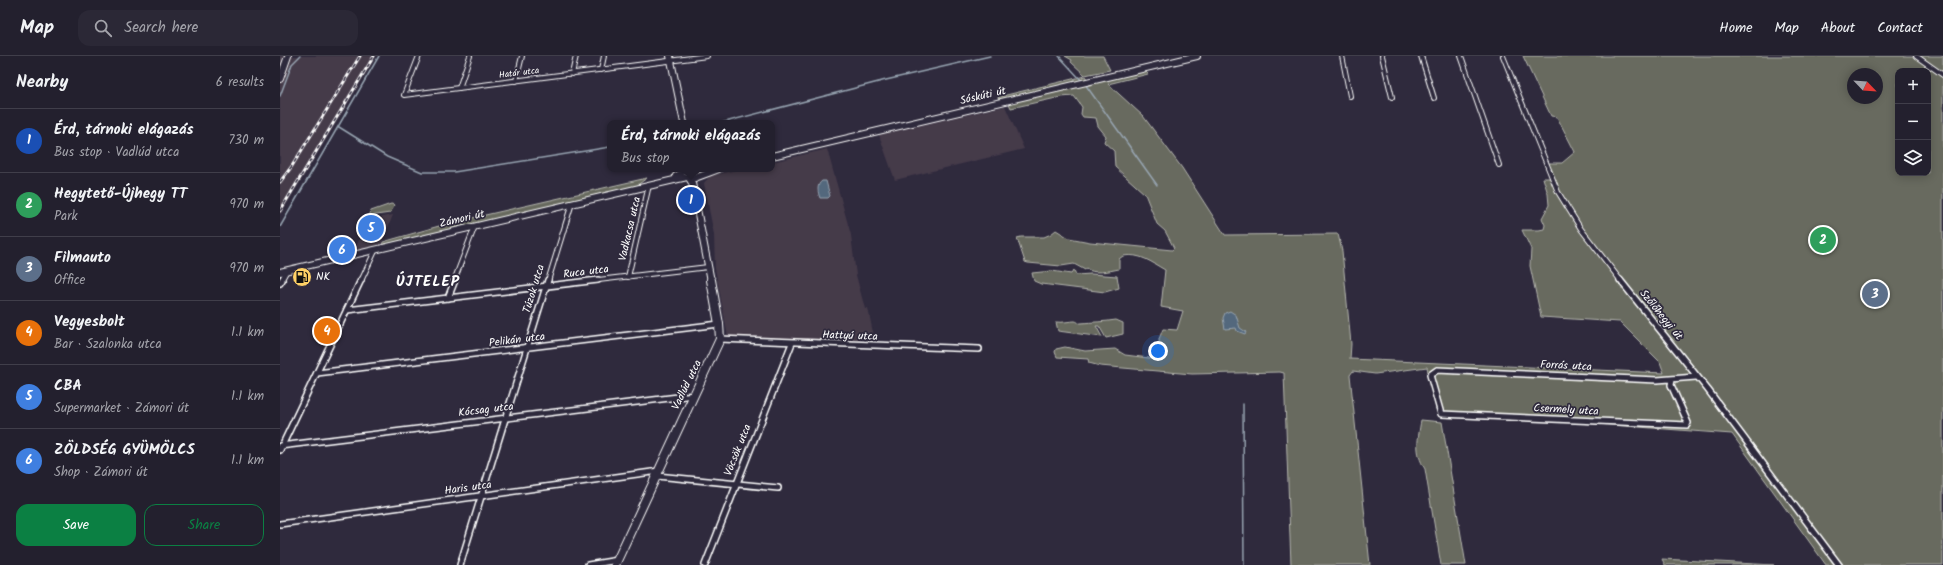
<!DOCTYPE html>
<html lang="en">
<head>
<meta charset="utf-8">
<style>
	:root { --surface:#23202e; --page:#2b2836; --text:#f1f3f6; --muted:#a3a3aa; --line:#403e4a; --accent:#0b8043 }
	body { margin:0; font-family:Kalam,sans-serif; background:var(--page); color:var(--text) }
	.controls { position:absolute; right:12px; top:12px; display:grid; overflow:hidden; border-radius:8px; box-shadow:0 2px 10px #0003 }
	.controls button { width:36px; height:36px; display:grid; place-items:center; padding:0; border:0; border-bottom:1px solid var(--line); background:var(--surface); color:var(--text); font:20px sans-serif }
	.compass { position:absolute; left:1567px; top:12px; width:36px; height:36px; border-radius:50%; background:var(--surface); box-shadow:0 2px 10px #0003; rotate:115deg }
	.you { position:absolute; left:878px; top:295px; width:14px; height:14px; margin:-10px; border:3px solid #fff; border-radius:50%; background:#1a73e8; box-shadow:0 0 0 6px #1a73e833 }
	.badge { display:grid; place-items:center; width:26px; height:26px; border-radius:50%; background:var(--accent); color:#fff; font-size:13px; font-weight:700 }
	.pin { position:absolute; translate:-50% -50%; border:2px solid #fff; box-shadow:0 1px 4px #0006 }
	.popup { position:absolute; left:327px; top:64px; width:168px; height:52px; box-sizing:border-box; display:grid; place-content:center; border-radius:8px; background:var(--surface); filter:drop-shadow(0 1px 3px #0005); font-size:13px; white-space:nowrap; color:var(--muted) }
	.popup b { font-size:15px; color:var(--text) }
	.popup::after { content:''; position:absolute; left:50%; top:100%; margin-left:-8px; border:8px solid transparent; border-top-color:var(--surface) }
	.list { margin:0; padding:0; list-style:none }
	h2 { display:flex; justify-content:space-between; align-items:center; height:52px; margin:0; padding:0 16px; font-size:17px }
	h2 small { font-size:13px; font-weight:400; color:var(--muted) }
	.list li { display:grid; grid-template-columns:26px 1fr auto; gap:12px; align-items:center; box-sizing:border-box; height:64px; padding:0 16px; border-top:1px solid var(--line) }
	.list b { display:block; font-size:15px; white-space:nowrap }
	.list p { margin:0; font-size:13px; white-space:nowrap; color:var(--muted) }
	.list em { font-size:13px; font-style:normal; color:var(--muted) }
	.actions { display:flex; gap:8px; padding:12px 16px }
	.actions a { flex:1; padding:9px 0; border:1px solid var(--accent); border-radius:12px; text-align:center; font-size:14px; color:var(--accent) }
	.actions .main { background:var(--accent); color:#fff }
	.icon { flex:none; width:22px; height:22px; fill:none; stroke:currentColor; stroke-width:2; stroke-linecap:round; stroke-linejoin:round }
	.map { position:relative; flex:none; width:1663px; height:509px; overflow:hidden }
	header { display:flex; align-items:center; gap:24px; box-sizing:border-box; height:56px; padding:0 20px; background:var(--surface); border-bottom:1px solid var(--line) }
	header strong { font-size:19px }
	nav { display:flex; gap:22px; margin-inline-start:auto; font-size:14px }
	.search { width:280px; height:36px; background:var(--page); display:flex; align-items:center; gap:10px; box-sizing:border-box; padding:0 14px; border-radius:12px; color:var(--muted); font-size:15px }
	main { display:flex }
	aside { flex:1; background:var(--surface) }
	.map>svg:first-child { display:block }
</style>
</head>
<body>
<header>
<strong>Map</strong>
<div class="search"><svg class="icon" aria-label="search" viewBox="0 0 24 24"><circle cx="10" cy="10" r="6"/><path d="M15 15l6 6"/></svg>Search here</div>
<nav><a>Home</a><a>Map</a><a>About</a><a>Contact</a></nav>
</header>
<main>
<aside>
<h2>Nearby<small>6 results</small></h2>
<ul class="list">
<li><span class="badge" style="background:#1a4fb4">1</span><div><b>Érd, tárnoki elágazás</b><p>Bus stop · Vadlúd utca</p></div><em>730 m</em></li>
<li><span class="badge" style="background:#2e9e5b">2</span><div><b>Hegytető-Újhegy TT</b><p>Park</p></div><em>970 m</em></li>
<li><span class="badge" style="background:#5c6f8a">3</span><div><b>Filmauto</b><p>Office</p></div><em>970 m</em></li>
<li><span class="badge" style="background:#e8710a">4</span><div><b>Vegyesbolt</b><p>Bar · Szalonka utca</p></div><em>1.1 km</em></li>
<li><span class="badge" style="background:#3f7fe0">5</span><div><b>CBA</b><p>Supermarket · Zámori út</p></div><em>1.1 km</em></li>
<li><span class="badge" style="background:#3f7fe0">6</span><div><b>ZÖLDSÉG GYÜMÖLCS</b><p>Shop · Zámori út</p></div><em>1.1 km</em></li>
</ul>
<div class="actions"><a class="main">Save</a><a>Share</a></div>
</aside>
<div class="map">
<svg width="1663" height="509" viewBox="0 0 1663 509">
	<rect width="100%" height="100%" fill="#2f2a3d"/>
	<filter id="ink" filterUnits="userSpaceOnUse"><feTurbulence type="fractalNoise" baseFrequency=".025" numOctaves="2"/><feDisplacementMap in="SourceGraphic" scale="8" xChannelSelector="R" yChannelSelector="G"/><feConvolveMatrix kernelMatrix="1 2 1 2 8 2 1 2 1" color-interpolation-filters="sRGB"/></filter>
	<g filter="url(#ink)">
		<g fill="#453a4a">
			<path d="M0,0H96L0,159Z"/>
			<path d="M725,50L744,93L615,124L599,79Z"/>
			<path d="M547,93L571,179L576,219L585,253L588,252L594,282H583L579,285L448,281L435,212L434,179L424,127L430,120L460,113H492V106Z"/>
			<path d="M113,159L101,189L74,195L88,164Z"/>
		</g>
		<g fill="#686b5e" stroke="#b4b5ae" fill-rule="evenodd">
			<path d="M785,0H823L830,14L805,19L791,6L792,4Z"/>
			<path d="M1243,0H1663V509H1546L1452,378L1157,356L1147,311L1095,318L1073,315L1070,319L1090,509H1011L1004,317L1000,316L912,318L820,310L809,307L808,303L777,301L775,296L776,293L785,291L805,295L835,293L845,299L877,303L880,300L879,283L883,273L897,274L903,255L881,251L885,214C871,206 860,197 843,200L839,203V213C829,215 813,219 806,212L805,214L794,208L781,210L748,207L745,206L737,182L741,181H764L771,178L776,174L789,182L810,186L892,194L894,192L885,175L877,168L865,138L835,111L834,95L824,86L826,80L818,70L816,62L803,61L801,58L802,51L794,40L781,41L731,52L727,43L719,45L718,41L805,20L810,27L865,15L868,18L828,28L863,60L902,112L945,179L1058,178L1062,195L1071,288L1070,303L1384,317L1380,306L1340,266L1261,261L1250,210L1251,193L1242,174H1259L1264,173L1265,169L1262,162L1269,149L1268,138L1263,122H1274L1268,107H1282L1295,96L1277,61L1271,60ZM1618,15H1648V117H1618ZM1573,18H1597V42H1573Z"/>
			<path d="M367,122L356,130L102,190L103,186L166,168Z"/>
			<path d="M111,148L115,149L110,157L89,160L91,155Z"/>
			<path d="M794,214L796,219L811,218L837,220L839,232L825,236L761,228L754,225L752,217L772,215L791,218Z"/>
			<path d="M836,264L843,267V278L826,282L819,270H816L822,281L778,275L776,266C783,267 789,265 795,265C800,266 797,268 801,267C812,266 824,266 836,264Z"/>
			<path d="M1141,364L1162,366L1186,509H1161L1145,413C1134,395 1138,384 1141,364Z"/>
			<path d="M1382,503L1494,509H1385Z"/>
		</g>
		<g fill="#52687d" stroke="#97a4b1">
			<path d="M542,125H546L550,140L548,142H540C538,137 536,129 542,125Z"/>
			<path d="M950,255L956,259L960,272L966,276L965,278L957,275L956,272L945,273L943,262L945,257Z"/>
		</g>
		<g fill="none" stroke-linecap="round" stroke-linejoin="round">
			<g stroke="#97a4b1" stroke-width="1.5">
				<path d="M779,0L802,25"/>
				<path d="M805,28L877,129"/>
				<path d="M0,40L12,8L20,0"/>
				<path d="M441,67L606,24L710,0"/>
				<path d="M59,71L107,101L142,116H174L330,91"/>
				<path d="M0,171L99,0"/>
				<path d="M963,348L964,509"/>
			</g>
			<defs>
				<g id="street-far1">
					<path d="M139,0L124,39L427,0"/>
					<path d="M1062,0L1070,40"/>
					<path d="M1102,0L1112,41"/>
					<path d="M1141,0L1154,42"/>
					<path d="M1181,0L1219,109"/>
					<path d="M1223,0L1278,136L1301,173L1341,225"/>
					<path d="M1636,0L1663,19"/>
					<path d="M321,14L324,0"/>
					<path d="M292,18L296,0"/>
					<path d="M236,25L242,0"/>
					<path d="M179,32L190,0"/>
					<path d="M348,221L369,129"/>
					<path d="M1,225L7,214"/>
					<path d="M81,225L96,193"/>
					<path d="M174,225L195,170"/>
					<path d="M268,225L292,147"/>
					<path d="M310,225L428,211"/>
				</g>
				<g id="street">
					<path d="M1340,224L1428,334L1559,509"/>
					<path d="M0,227L2,224"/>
					<path d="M168,242L175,224"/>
					<path d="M67,254L318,224"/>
					<path d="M440,283L699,293"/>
					<path d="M37,317L439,268"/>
					<path d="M1392,324L1391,329L1408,367L1407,369L1161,358L1150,319L1157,314L1377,324L1416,321"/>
					<path d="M0,390L414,339"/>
					<path d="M0,394L81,224"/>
					<path d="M377,420L498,432"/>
					<path d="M0,468L379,415"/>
					<path d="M180,509L268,224"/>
					<path d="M308,509L338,504"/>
					<path d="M425,509L512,287"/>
				</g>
				<g id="secondary-far1">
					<path d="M390,0L404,67"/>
					<path d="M0,23L8,0"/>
					<path d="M492,100L917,0"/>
					<path d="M396,120L408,113"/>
					<path d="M407,121L415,122L439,113"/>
					<path d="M409,122L412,127L431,225"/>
					<path d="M0,216L407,121"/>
				</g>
				<path id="secondary" d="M335,509L440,283L439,268L431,224"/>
			</defs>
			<use href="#street-far1" stroke="#fff" stroke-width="6"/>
			<use href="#street" stroke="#fff" stroke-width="8"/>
			<use href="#secondary-far1" stroke="#fff" stroke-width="8"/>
			<use href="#secondary" stroke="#fff" stroke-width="10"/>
			<use href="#street-far1" stroke="#2f2a3d" stroke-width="4"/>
			<use href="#street" stroke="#2f2a3d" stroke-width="5"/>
			<use href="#secondary-far1" stroke="#2f2a3d" stroke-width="6"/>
			<use href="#secondary" stroke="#2f2a3d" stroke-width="8"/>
			<defs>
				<g id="rail">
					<path d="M0,126L12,110L80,0"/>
					<path d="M0,155L94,0"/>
				</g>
			</defs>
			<use href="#rail" stroke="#fff" stroke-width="3"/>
			<use href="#rail" stroke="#2f2a3d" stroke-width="1.5" stroke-dasharray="4" stroke-linecap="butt"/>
		</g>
	</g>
	<defs>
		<symbol id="fuel-disc" viewBox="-11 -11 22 22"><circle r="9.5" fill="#ffd166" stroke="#2f2a3d"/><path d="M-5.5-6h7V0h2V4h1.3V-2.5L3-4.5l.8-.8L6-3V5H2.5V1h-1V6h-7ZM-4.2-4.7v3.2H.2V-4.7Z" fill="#111"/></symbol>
	</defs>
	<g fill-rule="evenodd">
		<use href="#fuel-disc" x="11" y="210" width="22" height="22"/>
	</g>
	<g text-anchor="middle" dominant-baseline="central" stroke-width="3.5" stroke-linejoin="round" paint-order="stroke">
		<g font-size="9" fill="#fff" stroke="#2f2a3d">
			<text transform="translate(239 17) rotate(-7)">Határ utca</text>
		</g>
		<g font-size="11" fill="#fff" stroke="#2f2a3d">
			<text transform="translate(703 40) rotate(-13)">Sóskúti út</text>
			<text transform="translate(182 163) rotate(-13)">Zámori út</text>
			<text transform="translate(350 173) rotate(-77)">Vadkacsa utca</text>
			<text transform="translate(306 216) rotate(-7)">Ruca utca</text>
			<text transform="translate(254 233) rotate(-73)">Túzok utca</text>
			<text transform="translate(1381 259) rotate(51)">Szőlőhegyi út</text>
			<text transform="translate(570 280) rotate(2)">Hattyú utca</text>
			<text transform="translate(237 284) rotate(-7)">Pelikán utca</text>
			<text transform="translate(1286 310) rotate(3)">Forrás utca</text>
			<text transform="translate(407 329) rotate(-64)">Vadlúd utca</text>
			<text transform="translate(206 354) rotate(-7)">Kócsag utca</text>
			<text transform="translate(1286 354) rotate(3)">Csermely utca</text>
			<text transform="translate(458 394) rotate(-68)">Vöcsök utca</text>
			<text transform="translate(188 432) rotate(-8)">Haris utca</text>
		</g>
		<g font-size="11" fill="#fff" stroke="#2f2a3d" text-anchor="start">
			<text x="36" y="221">NK</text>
		</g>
		<g font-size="15" font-weight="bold" letter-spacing="1" fill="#fff" stroke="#2f2a3d">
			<text x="148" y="226">ÚJTELEP</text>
		</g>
	</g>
</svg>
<div class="controls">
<button>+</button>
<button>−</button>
<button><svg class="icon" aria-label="layers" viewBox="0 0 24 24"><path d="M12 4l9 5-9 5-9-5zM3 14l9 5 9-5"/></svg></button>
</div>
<svg class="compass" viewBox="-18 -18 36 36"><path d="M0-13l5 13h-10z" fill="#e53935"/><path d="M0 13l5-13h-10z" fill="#a3a3aa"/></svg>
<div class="you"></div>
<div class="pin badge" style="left:411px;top:144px;background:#1a4fb4">1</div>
<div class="popup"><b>Érd, tárnoki elágazás</b>Bus stop</div>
<div class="pin badge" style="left:1543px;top:184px;background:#2e9e5b">2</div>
<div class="pin badge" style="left:1595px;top:238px;background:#5c6f8a">3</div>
<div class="pin badge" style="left:47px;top:275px;background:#e8710a">4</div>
<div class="pin badge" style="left:91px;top:172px;background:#3f7fe0">5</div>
<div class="pin badge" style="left:62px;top:194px;background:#3f7fe0">6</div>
</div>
</main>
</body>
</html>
